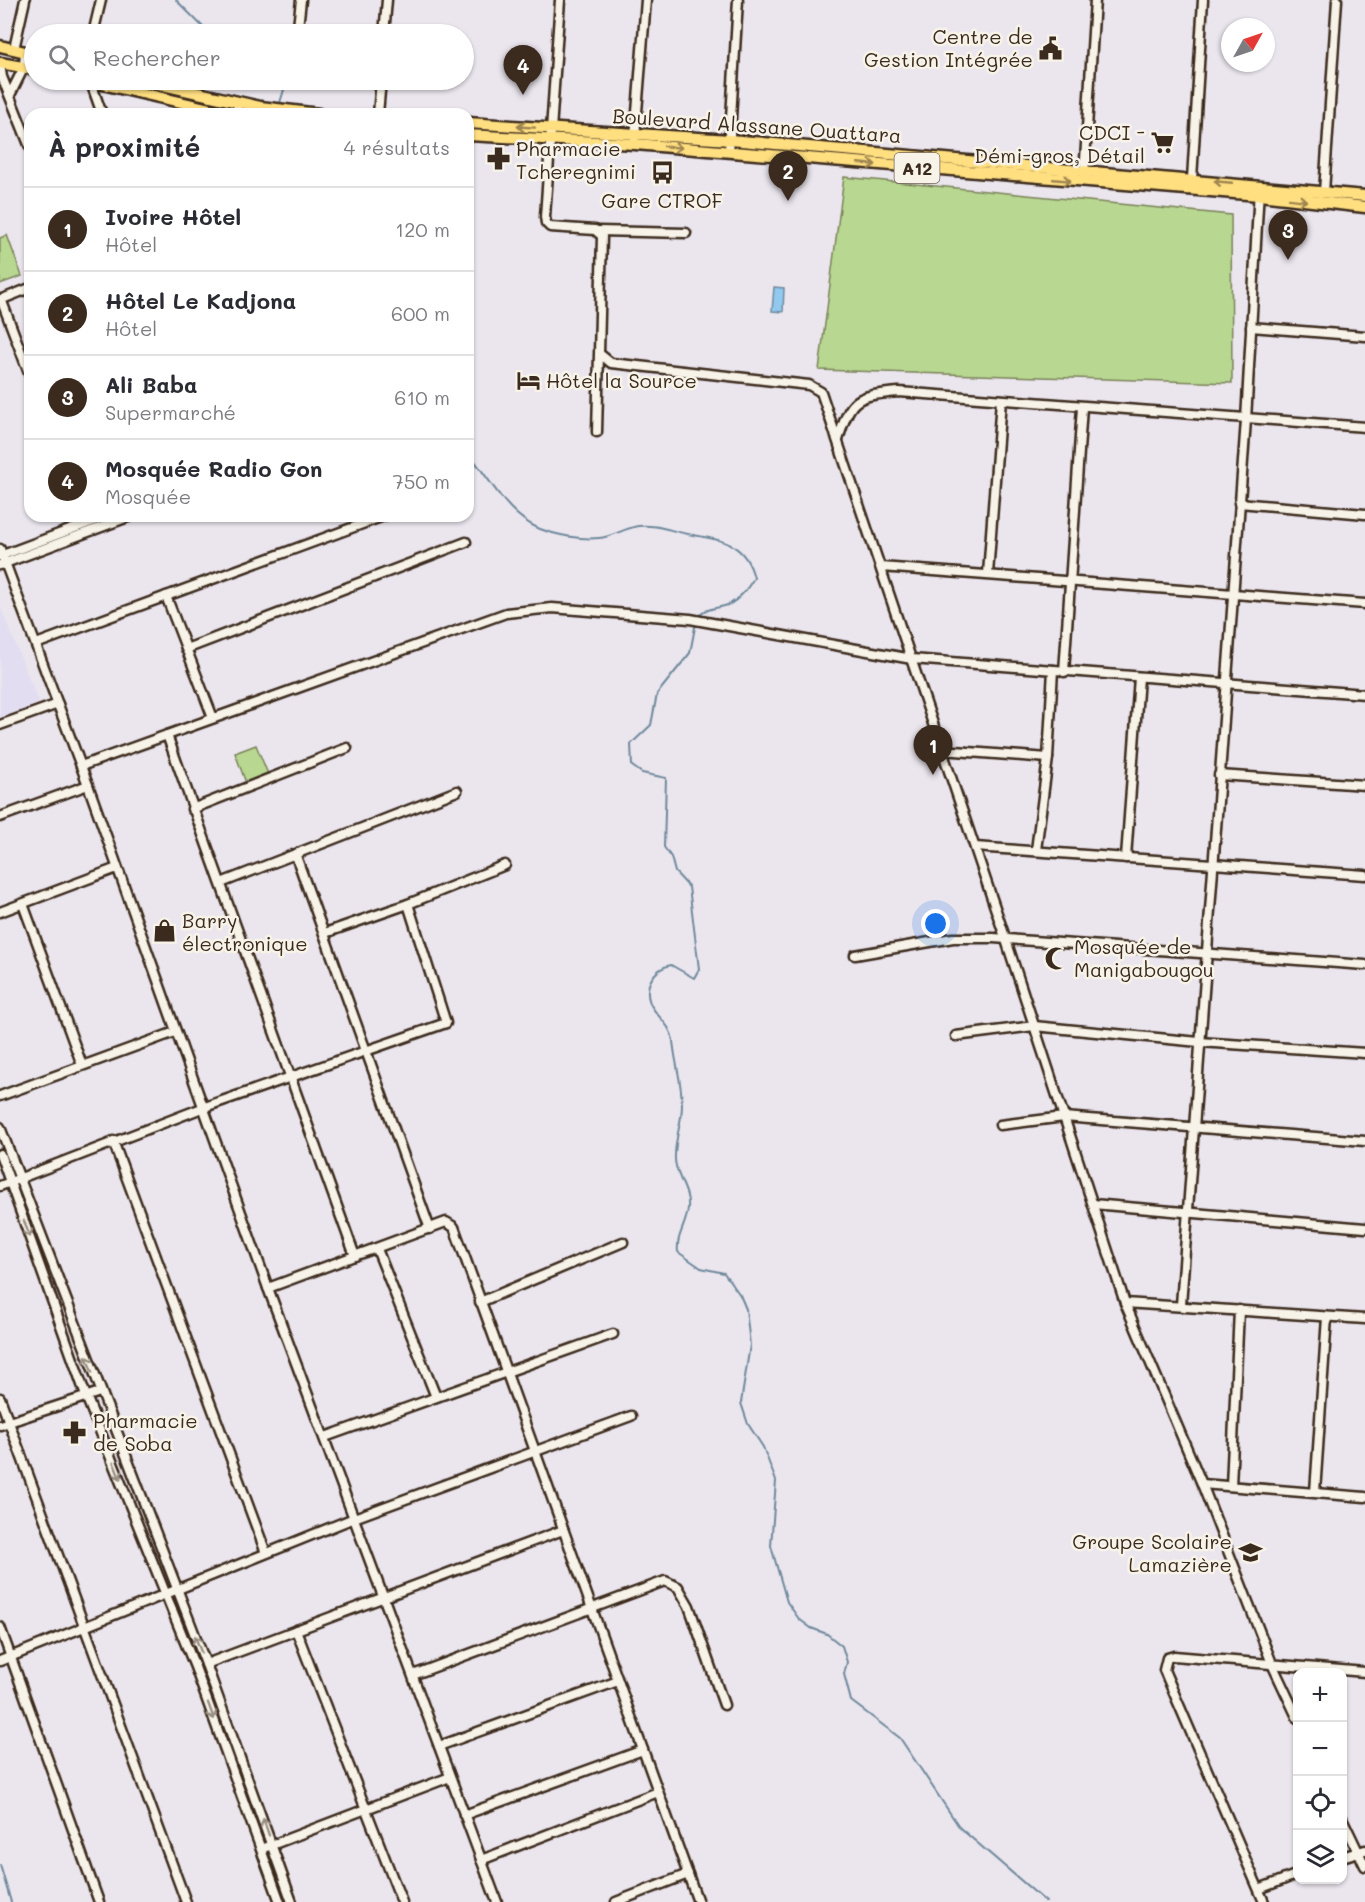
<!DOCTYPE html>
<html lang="fr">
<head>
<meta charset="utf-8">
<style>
	:root { --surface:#fff; --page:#f7f7f7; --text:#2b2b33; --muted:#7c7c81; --line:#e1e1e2; --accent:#3b2a1e }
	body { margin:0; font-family:Mali,sans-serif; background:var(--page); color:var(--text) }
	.controls { position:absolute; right:18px; bottom:18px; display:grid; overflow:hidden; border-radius:12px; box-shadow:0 2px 4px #0004 }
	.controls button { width:54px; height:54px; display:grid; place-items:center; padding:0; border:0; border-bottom:2px solid var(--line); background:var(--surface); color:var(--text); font:30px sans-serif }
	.compass { position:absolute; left:1221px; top:18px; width:54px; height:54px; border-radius:50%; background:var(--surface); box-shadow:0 2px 4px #0004; rotate:50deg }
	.you { position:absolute; left:936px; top:924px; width:21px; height:21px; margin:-15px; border:4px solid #fff; border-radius:50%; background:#1a73e8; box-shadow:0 0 0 9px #1a73e833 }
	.badge { display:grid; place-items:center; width:39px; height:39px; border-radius:50%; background:var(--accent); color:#fff; font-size:20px; font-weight:700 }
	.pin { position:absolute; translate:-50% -50px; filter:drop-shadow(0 2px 3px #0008) }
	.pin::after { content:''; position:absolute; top:32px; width:21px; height:18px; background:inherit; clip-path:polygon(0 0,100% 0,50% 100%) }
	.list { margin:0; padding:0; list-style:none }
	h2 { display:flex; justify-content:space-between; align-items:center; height:78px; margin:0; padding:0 24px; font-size:26px }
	h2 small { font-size:20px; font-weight:400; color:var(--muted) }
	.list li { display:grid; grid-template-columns:39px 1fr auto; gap:18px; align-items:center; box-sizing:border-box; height:84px; padding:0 24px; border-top:2px solid var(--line) }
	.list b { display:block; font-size:22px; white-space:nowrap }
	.list p { margin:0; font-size:20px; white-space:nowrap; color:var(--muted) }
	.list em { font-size:20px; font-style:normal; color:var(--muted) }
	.icon { flex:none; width:33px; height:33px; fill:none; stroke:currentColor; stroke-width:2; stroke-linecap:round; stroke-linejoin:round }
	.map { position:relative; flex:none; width:1365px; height:1902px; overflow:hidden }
	.search { position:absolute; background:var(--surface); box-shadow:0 2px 4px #0004; left:24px; top:24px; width:450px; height:66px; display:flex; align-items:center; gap:15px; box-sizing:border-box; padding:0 21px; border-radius:33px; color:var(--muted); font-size:22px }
	.panel { position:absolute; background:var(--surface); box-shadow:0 2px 4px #0004; left:24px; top:108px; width:450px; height:414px; border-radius:18px }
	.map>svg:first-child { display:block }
</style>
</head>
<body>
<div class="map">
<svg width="1365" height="1902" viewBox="0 0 1365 1902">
	<rect width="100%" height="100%" fill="#ebe6ee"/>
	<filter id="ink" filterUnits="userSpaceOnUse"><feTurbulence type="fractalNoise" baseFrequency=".0167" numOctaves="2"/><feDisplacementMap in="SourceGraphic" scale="12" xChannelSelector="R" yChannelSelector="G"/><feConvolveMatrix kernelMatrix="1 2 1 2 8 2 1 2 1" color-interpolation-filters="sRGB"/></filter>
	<g filter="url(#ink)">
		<path fill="#e3ddf2" d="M0,605L39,703L0,718Z"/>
		<g fill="#b8d892" stroke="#7a8158" stroke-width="1.5">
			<path d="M844,177L1231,215L1232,383L819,370Z"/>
			<path d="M7,235L22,276L0,284V238Z"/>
			<path d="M256,745L268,774L246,783L235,753Z"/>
		</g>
		<path fill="#91c9f0" stroke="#6f899c" stroke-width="1.5" d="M774,287L784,288L783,312L772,311Z"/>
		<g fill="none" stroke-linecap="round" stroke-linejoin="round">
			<g stroke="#6f899c" stroke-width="2">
				<path d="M176,0L206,30L223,34"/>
				<path d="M279,106L287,80"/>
				<path d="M468,453C491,479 506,515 540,529C556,535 581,540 599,538C612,537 625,528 638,526C656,524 671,531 688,534C720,540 745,541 754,578C748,588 741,598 730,604C719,609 706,607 698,617"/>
				<path d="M696,622L690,653L657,694L651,725L631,744L632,766L642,773L666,778L664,847L671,857L675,872L689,887L699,969L694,978L671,965C655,968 643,985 650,1003C656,1017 671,1024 673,1041C675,1062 682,1083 682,1105C682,1123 674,1141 675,1159C675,1176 690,1190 688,1208C687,1224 676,1235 678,1252L701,1268L724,1273L740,1295L746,1309L750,1345L741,1403L748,1424L763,1447L776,1481L771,1546L787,1602L799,1619L811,1628L827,1634L842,1646L847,1662L844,1674L851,1701L900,1738L960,1828L1046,1902"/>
				<path d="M0,1865L11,1902"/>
			</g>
			<defs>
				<g id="minor">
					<path d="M560,0L545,217L546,223L550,227L595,230L602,236L597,432"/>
					<path d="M298,27L301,0"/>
					<path d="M93,34L101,0"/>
					<path d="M384,34L387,0"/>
					<path d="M14,49L25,0"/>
					<path d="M0,65L2,77L30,147"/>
					<path d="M90,80L102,114"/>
					<path d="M10,95L24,67L25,52"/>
					<path d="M237,102L238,114"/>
					<path d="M378,114L381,80"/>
					<path d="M635,137L646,0"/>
					<path d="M729,152L738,0"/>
					<path d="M1084,176L1095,0"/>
					<path d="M1192,179L1203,0"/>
					<path d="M1324,192L1337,0"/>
					<path d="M598,231L686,233"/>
					<path d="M1,299L30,376"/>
					<path d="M0,300L30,288"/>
					<path d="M1251,327L1365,336"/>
					<path d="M601,355L611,363L809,385L821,392L1006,940L1125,1303L1202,1484L1273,1666L1298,1719"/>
					<path d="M838,440C851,397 855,396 899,392L1365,427"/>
					<path d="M1239,503L1365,514"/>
					<path d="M0,549L88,785L268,1288L497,1902"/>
					<path d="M0,556L107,516"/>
					<path d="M0,565L131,516"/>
					<path d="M881,567L1365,604"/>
					<path d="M988,574L1001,400"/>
					<path d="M166,596L213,718"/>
					<path d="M36,644L384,516"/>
					<path d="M186,649L466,542"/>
					<path d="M1064,672L1082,407"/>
					<path d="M0,725L58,704"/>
					<path d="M167,735L355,1256"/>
					<path d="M942,750L1048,758"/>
					<path d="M81,766L506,613L552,608L690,619L912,659L1365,694"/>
					<path d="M1219,775L1365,785"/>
					<path d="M192,809L347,748"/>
					<path d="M0,817L88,785"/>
					<path d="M975,847L1365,875"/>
					<path d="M1036,850L1048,758L1053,670"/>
					<path d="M296,856L430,1229"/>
					<path d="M1126,858L1139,677"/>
					<path d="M221,883L457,791"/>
					<path d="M23,904L82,1065"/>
					<path d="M0,912L117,868"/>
					<path d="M325,933L408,904L505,865"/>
					<path d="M855,955L953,938H993L1365,965"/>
					<path d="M956,1036L1034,1026L1199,1042L1365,1053"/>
					<path d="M0,1096L175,1032"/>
					<path d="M1000,1125L1064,1117L1365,1141"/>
					<path d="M0,1127L206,1664L292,1902"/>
					<path d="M113,1141L266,1553"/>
					<path d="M0,1154L86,1396L195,1667L280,1902"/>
					<path d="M0,1186L202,1108L446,1023L408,904"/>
					<path d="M1093,1204L1365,1228"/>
					<path d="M377,1249L436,1397"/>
					<path d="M268,1288L446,1222L454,1227L698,1902"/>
					<path d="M480,1302L623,1242"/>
					<path d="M1125,1303L1365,1319"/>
					<path d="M1181,1305L1246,420L1259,189"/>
					<path d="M0,1398L186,1902"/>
					<path d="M0,1425L100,1392"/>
					<path d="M325,1437L613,1334"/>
					<path d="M1202,1484L1365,1497"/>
					<path d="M1231,1486L1239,1310"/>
					<path d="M1315,1492L1327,1317"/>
					<path d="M0,1627L99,1902"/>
					<path d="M296,1630L402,1902"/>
					<path d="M0,1661L354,1518L631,1416"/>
					<path d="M206,1664L563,1530"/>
					<path d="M413,1675L665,1581L678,1587L689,1606L724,1705"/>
					<path d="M439,1746L618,1681"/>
					<path d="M464,1815L643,1750"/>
					<path d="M1342,1818L1365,1866"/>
					<path d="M261,1849L450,1777"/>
					<path d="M1342,1857L1365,1850"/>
					<path d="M481,1860L658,1792"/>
					<path d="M1259,1889L1298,1874"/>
					<path d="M616,1902L688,1874"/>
					<path d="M1264,1902L1164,1670L1167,1658L1174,1656L1365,1672"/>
				</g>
				<g id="major">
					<path d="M0,46L34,54"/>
					<path d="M0,63L34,69"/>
					<path d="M85,80L232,114"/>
					<path d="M141,80L260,107L319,114"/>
					<path d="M468,123L730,140L1365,196"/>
					<path d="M468,135L635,144L1259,195L1365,207"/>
				</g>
			</defs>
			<use href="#minor" stroke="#3b2a1e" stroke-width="13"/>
			<use href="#major" stroke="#3b2a1e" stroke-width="15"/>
			<use href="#minor" stroke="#f7f3e8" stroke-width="8"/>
			<use href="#major" stroke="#ffdf80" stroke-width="10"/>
		</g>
		<defs><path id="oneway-shaft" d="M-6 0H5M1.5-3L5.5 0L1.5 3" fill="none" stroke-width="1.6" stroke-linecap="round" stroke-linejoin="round" transform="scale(1.5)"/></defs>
		<g stroke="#9d844f">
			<use href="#oneway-shaft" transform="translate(526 127) rotate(-176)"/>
			<use href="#oneway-shaft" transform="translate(673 147) rotate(5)"/>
			<use href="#oneway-shaft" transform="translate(867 164) rotate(5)"/>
			<use href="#oneway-shaft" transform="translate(1062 180) rotate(5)"/>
			<use href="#oneway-shaft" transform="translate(1223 182) rotate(-175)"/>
			<use href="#oneway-shaft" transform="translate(1298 200) rotate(7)"/>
		</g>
		<g stroke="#998e83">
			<use href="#oneway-shaft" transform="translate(27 1229) rotate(70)"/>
			<use href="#oneway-shaft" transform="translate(89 1364) rotate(-111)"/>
			<use href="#oneway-shaft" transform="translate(117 1471) rotate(68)"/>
			<use href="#oneway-shaft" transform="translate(198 1644) rotate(-111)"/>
			<use href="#oneway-shaft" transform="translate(211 1711) rotate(70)"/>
			<use href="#oneway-shaft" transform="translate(266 1827) rotate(-110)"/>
		</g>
	</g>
	<defs>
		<symbol id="civic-bare" viewBox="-9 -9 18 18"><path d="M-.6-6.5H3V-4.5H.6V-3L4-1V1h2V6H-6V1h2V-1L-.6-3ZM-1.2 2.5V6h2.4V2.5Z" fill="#3b2a1e" stroke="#f7f3e8" stroke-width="2.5" paint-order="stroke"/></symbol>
		<symbol id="supermarket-bare" viewBox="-9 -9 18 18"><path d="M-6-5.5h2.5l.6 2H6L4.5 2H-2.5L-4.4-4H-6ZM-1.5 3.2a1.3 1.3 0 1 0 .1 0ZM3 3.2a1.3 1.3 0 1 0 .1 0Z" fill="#3b2a1e" stroke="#f7f3e8" stroke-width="2.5" paint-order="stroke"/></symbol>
		<symbol id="pharmacy-bare" viewBox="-9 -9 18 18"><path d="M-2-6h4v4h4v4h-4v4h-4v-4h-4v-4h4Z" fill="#3b2a1e" stroke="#f7f3e8" stroke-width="2.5" paint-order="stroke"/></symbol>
		<symbol id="bus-bare" viewBox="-9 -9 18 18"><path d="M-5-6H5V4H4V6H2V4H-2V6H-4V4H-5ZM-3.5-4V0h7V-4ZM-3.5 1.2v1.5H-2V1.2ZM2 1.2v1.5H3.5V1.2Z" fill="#3b2a1e" stroke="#f7f3e8" stroke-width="2.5" paint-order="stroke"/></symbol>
		<symbol id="hotel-bare" viewBox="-9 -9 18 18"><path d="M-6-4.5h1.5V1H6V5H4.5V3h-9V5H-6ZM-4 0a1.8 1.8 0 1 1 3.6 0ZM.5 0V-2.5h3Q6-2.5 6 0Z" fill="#3b2a1e" stroke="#f7f3e8" stroke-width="2.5" paint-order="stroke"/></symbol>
		<symbol id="shop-bare" viewBox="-9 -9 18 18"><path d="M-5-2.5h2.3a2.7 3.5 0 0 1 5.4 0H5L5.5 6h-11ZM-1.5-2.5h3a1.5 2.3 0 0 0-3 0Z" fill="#3b2a1e" stroke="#f7f3e8" stroke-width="2.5" paint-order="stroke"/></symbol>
		<symbol id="mosque-bare" viewBox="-9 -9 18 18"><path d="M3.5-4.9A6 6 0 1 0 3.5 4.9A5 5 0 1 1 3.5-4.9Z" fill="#3b2a1e" stroke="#f7f3e8" stroke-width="2.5" paint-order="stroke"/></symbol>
		<symbol id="school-bare" viewBox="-9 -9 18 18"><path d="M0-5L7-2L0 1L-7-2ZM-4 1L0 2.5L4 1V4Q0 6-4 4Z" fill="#3b2a1e" stroke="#f7f3e8" stroke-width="2.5" paint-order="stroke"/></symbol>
	</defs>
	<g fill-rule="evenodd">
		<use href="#civic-bare" x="1034" y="32" width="33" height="33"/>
		<use href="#supermarket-bare" x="1146" y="126" width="33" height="33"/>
		<use href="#pharmacy-bare" x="482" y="142" width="33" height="33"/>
		<use href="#bus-bare" x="646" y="156" width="33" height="33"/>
		<use href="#hotel-bare" x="512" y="364" width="33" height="33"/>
		<use href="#shop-bare" x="148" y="914" width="33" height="33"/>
		<use href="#mosque-bare" x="1040" y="942" width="33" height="33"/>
		<use href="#pharmacy-bare" x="58" y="1416" width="33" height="33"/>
		<use href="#school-bare" x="1234" y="1536" width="33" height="33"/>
	</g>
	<g text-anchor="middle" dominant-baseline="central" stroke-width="5" stroke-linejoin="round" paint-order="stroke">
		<rect fill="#f7f3e8" stroke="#73665b" stroke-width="1.5" x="894.5" y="153" width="45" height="30" rx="4.5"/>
		<g font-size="18" font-weight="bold" fill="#3b2a1e">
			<text x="917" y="168">A12</text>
		</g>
		<g font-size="20" fill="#3b2a1e" stroke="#f7f3e8" text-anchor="start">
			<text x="1033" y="36" text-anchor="end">Centre de<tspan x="1033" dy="23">Gestion Intégrée</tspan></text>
			<text x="1145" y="132" text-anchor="end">CDCI -<tspan x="1145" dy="23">Démi-gros, Détail</tspan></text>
			<text x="516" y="148">Pharmacie<tspan x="516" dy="23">Tcheregnimi</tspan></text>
			<text x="662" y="200" text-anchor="middle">Gare CTROF</text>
			<text x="546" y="380">Hôtel la Source</text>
			<text x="182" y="920">Barry<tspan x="182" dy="23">électronique</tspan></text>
			<text x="1074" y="946">Mosquée de<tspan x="1074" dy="23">Manigabougou</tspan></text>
			<text x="93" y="1420">Pharmacie<tspan x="93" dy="23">de Soba</tspan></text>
			<text x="1232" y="1541" text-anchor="end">Groupe Scolaire<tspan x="1232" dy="23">Lamazière</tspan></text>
		</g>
		<g font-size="20" fill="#3b2a1e" stroke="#f7f3e8">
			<text transform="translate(757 125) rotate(4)">Boulevard Alassane Ouattara</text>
		</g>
	</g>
</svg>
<div class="controls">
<button>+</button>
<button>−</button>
<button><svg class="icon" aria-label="locate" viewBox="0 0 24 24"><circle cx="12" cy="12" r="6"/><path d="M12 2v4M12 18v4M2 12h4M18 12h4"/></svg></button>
<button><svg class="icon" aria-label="layers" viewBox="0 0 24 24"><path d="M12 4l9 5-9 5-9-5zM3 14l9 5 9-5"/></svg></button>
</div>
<svg class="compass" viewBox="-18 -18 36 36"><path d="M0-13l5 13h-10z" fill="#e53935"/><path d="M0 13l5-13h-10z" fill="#7c7c81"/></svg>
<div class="you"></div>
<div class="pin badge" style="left:933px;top:775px">1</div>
<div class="pin badge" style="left:788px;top:201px">2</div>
<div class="pin badge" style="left:1288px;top:260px">3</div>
<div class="pin badge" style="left:523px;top:95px">4</div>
<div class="search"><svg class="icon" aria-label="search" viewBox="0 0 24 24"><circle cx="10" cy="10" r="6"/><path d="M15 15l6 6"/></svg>Rechercher</div>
<section class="panel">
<h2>À proximité<small>4 résultats</small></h2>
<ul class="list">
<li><span class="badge">1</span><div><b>Ivoire Hôtel</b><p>Hôtel</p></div><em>120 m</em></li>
<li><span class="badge">2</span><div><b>Hôtel Le Kadjona</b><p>Hôtel</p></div><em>600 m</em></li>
<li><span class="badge">3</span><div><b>Ali Baba</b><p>Supermarché</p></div><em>610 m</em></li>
<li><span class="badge">4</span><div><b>Mosquée Radio Gon</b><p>Mosquée</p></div><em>750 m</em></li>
</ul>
</section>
</div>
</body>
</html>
